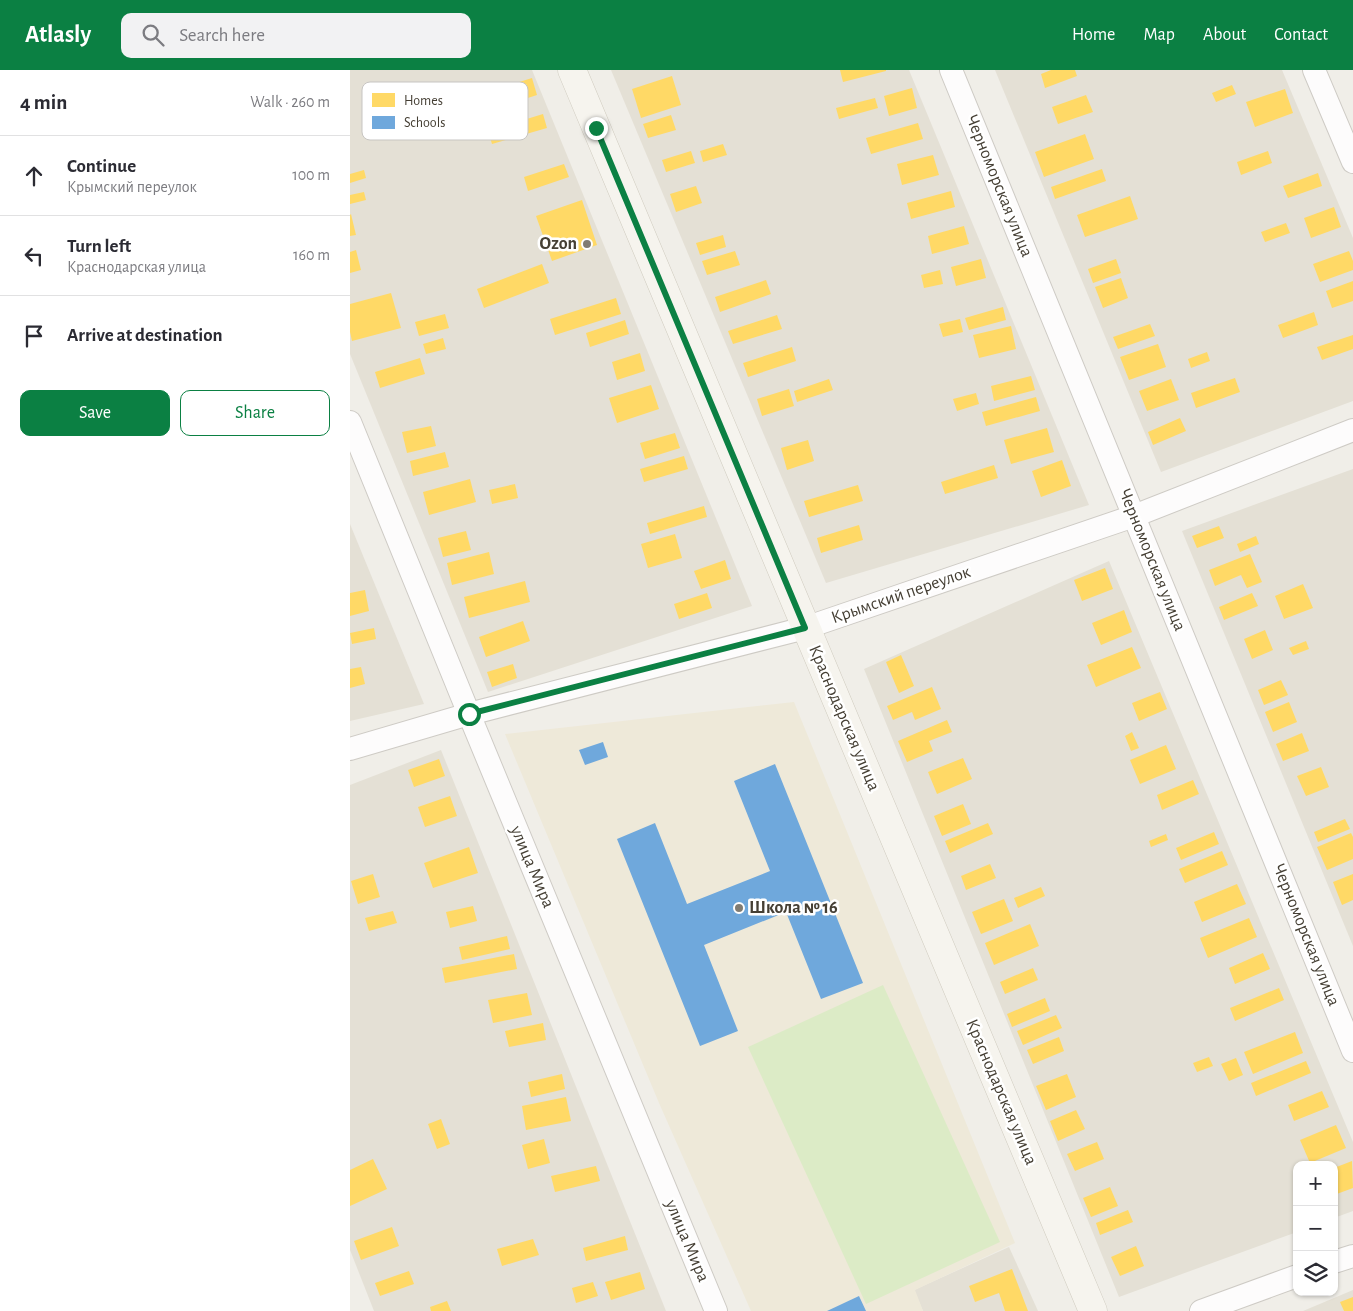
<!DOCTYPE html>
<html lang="en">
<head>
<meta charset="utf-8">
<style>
	:root { --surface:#fff; --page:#f2f2f3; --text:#2b2b33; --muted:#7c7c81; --line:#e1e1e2; --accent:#0b8043 }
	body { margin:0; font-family:"Alegreya Sans",sans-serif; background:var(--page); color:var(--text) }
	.controls { position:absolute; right:15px; bottom:15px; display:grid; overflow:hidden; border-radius:10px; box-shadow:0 1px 4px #0004 }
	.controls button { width:45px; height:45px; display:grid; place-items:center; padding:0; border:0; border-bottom:1px solid var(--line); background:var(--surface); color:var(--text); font:25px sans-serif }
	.stop { position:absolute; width:15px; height:15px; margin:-11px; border:4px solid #0b8043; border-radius:50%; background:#fff }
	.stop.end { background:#0b8043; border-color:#fff; box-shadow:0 1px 5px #0008 }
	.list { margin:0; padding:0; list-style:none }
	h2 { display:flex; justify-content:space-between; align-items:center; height:65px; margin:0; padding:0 20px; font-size:21px }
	h2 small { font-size:16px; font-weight:400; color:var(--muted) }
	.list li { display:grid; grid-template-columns:32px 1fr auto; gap:15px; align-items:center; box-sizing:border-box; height:80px; padding:0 20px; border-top:1px solid var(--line) }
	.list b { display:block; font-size:19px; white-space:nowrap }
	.list p { margin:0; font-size:16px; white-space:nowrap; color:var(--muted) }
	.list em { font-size:16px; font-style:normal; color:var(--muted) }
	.actions { display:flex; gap:10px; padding:15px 20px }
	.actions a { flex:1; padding:11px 0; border:1px solid var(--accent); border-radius:10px; text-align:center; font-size:18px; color:var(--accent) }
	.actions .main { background:var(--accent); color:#fff }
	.icon { flex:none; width:28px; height:28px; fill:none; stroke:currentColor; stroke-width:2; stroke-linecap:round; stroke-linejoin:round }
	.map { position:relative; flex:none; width:1003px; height:1241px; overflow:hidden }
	header { display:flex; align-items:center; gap:30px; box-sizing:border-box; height:70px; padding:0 25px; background:var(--accent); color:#fff }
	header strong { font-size:24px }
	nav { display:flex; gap:28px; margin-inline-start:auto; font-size:18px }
	.search { width:350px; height:45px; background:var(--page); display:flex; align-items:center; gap:12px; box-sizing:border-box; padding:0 18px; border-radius:10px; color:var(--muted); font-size:19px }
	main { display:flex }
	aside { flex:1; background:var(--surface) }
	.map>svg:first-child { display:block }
</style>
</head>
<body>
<header>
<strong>Atlasly</strong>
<div class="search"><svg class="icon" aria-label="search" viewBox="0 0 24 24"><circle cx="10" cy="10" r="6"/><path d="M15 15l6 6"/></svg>Search here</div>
<nav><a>Home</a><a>Map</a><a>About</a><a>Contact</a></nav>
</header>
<main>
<aside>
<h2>4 min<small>Walk · 260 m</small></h2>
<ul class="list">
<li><svg class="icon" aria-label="ahead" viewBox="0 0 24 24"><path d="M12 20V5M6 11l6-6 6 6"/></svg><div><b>Continue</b><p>Крымский переулок</p></div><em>100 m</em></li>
<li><svg class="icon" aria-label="left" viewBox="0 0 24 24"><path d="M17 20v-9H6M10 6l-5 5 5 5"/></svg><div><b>Turn left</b><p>Краснодарская улица</p></div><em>160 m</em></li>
<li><svg class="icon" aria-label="arrive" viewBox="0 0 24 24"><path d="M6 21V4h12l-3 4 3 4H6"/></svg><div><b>Arrive at destination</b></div></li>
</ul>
<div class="actions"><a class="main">Save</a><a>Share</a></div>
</aside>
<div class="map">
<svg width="1003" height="1241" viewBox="0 0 1003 1241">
	<rect width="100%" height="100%" fill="#f0eee8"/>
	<g fill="#e4e0d5">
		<path d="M0,0H182L402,536L138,622L0,284Z"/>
		<path d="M261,0H559L739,435L476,513Z"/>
		<path d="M645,0H932L1003,168V331L811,402Z"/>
		<path d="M1003,399V876L832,461Z"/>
		<path d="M0,454L74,634L0,651Z"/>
		<path d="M759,491L1003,1072V1141L984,1148V1095H947V1162L769,1227L514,599Z"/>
		<path d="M91,680L316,1241H24L0,1180V715Z"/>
		<path d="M659,1177L688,1241H573L564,1220Z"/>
		<path d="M1003,1220V1241H953Z"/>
	</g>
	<path fill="#eee9d9" d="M444,632L665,1173L565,1220L573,1241H401L309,1033L155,664Z"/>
	<path fill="#dcebc6" d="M533,915L650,1172L516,1234L398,977Z"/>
	<g fill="#ffd966">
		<path d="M490,0H536V1L493,12Z"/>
		<path d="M701,0H725L727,6L695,18L691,4Z"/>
		<path d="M322,6L331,35L291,48L282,19Z"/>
		<path d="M182,8L187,25L153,36L147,19Z"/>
		<path d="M882,15L886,24L866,32L862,23Z"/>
		<path d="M562,18L567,38L539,46L534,26Z"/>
		<path d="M935,19L943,43L905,57L896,32Z"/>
		<path d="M736,25L743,42L708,54L702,37Z"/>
		<path d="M525,28L528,38L489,49L486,38Z"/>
		<path d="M193,44L197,58L142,74L138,61Z"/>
		<path d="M321,45L326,60L298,68L293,54Z"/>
		<path d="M568,53L573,69L521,84L516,68Z"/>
		<path d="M735,64L744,89L694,107L685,82Z"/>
		<path d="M373,74L377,85L353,92L350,81Z"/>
		<path d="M341,81L345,93L316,102L312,90Z"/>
		<path d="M918,81L922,93L891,105L887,92Z"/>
		<path d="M583,85L589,105L552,115L547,94Z"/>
		<path d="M214,94L219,107L178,121L174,107Z"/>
		<path d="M752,99L756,111L705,129L701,117Z"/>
		<path d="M14,100L16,108L0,113V104Z"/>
		<path d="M968,103L972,116L938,128L933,116Z"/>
		<path d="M346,116L352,133L326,142L320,124Z"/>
		<path d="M601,121L605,137L561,149L557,133Z"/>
		<path d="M14,122L16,130L0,134V125Z"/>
		<path d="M780,126L788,149L735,167L727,145Z"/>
		<path d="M232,130L247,175L202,191L186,146Z"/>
		<path d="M984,137L991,157L961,168L954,148Z"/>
		<path d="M1,144L6,165L0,166V145Z"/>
		<path d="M936,153L940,163L915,172L911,162Z"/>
		<path d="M614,156L619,174L582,184L578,166Z"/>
		<path d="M373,165L376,177L350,185L346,173Z"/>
		<path d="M6,180L11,200L0,203V182Z"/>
		<path d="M385,181L390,195L357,205L352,191Z"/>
		<path d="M999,181L1003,191V200L970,212L963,194Z"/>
		<path d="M631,189L636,208L606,216L601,197Z"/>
		<path d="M766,189L771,203L743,213L738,199Z"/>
		<path d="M192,194L199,213L134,238L127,219Z"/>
		<path d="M590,200L593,214L574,218L571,205Z"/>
		<path d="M771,208L778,228L753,238L745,217Z"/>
		<path d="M416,210L421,224L370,242L365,227Z"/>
		<path d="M1003,211V231L982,238L976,221Z"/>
		<path d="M41,223L51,258L2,271L0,262V234Z"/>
		<path d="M266,228L271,244L205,265L200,249Z"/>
		<path d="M653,237L656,250L619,260L615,248Z"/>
		<path d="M964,242L968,255L933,268L928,255Z"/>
		<path d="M95,244L99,258L69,266L65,252Z"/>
		<path d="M427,245L432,259L383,274L378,261Z"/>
		<path d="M610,249L613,262L593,267L589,254Z"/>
		<path d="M275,250L279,264L240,277L236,263Z"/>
		<path d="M800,254L805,266L768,279L763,267Z"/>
		<path d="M661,256L666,279L629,288L623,265Z"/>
		<path d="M1003,265V279L972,290L967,277Z"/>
		<path d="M93,268L96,279L76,284L73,274Z"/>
		<path d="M808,274L816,297L779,310L770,287Z"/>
		<path d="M442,277L446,291L398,307L393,293Z"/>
		<path d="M857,282L860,291L841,298L838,289Z"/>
		<path d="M290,283L295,301L267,310L262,292Z"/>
		<path d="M70,288L75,304L30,318L25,302Z"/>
		<path d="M681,306L685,320L644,331L641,316Z"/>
		<path d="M885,308L890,322L846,338L841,323Z"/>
		<path d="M479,309L483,320L447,332L444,321Z"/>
		<path d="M821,309L829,330L797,341L789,321Z"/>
		<path d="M301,315L309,339L267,353L259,328Z"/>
		<path d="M439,319L444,336L412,346L407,329Z"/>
		<path d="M626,323L629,334L607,341L603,329Z"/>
		<path d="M686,327L690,341L636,356L632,342Z"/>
		<path d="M830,348L836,361L803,375L798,362Z"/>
		<path d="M81,356L86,376L57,383L52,362Z"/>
		<path d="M697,358L704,382L661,394L654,370Z"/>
		<path d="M325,363L330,378L295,389L290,373Z"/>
		<path d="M458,370L464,391L437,400L431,378Z"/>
		<path d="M95,382L99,397L63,406L60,391Z"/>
		<path d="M334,386L338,399L294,412L290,399Z"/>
		<path d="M712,390L721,416L691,427L682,401Z"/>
		<path d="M644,395L648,408L595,424L591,412Z"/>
		<path d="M120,409L126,432L79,445L73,422Z"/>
		<path d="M165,414L168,428L142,434L139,420Z"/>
		<path d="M508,415L513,431L459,447L454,431Z"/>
		<path d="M354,436L357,447L300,464L297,453Z"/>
		<path d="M509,455L513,470L471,483L467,468Z"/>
		<path d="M869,456L874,468L847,478L842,466Z"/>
		<path d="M116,461L121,480L93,487L88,468Z"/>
		<path d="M325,464L332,488L298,498L291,474Z"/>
		<path d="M906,466L909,474L890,482L887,474Z"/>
		<path d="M139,482L144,504L102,515L97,493Z"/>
		<path d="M900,484L912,512L897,518L891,505L865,516L859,500Z"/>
		<path d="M375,490L381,509L351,519L344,501Z"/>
		<path d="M755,498L763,519L732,531L724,510Z"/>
		<path d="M175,511L180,532L119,548L114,527Z"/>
		<path d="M953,514L963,538L934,549L925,526Z"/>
		<path d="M15,520L19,541L0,546V523Z"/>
		<path d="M357,523L362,538L329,549L324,534Z"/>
		<path d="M902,523L908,536L874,550L869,537Z"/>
		<path d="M774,540L782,562L751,575L742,553Z"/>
		<path d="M173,551L180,571L136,587L129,567Z"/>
		<path d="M24,558L26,569L2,574L0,563Z"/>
		<path d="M915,560L923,580L902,589L894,569Z"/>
		<path d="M956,571L959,579L943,585L939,578Z"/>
		<path d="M782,577L791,598L746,617L737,595Z"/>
		<path d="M551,585L564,616L549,623L536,592Z"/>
		<path d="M163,594L167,608L142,617L137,602Z"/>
		<path d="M11,597L15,614L0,618V599Z"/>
		<path d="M931,610L938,625L914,635L908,620Z"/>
		<path d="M582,617L591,639L565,650L562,642L543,650L537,636Z"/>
		<path d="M810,622L817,639L789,651L782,633Z"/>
		<path d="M939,632L947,652L923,662L915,642Z"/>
		<path d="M597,650L602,662L579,671L583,681L557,692L548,671Z"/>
		<path d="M782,662L789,678L781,681L775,666Z"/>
		<path d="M952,663L959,681L933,691L926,674Z"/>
		<path d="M816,675L826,699L790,714L780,690Z"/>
		<path d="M613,688L622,709L587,724L578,702Z"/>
		<path d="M89,689L95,706L64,717L58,700Z"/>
		<path d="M971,697L979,717L956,726L947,706Z"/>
		<path d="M843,710L849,724L812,740L807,725Z"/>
		<path d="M100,726L107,746L75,757L68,737Z"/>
		<path d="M613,734L621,754L592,766L584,746Z"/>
		<path d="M995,749L1000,759L968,772L964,762Z"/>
		<path d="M638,753L643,764L600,783L595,771Z"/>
		<path d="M864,762L869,774L831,790L826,778Z"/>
		<path d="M1001,763L1003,767V789L977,800L967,777Z"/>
		<path d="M816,764L818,770L801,777L799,771Z"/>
		<path d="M119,777L128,803L83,818L74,793Z"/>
		<path d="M872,781L878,795L835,813L829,799Z"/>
		<path d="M640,794L646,808L616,820L611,806Z"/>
		<path d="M23,804L30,827L8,834L1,811Z"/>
		<path d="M1003,804V830L992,835L983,812Z"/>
		<path d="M887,814L896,834L852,852L844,832Z"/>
		<path d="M691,817L695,826L668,838L664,828Z"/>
		<path d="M654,829L663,851L631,864L622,842Z"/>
		<path d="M123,836L127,851L100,858L96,842Z"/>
		<path d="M43,841L47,853L19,861L15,848Z"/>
		<path d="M899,848L907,867L858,888L850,868Z"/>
		<path d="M680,854L689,876L644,895L635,873Z"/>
		<path d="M157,866L160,879L112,890L109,877Z"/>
		<path d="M913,883L920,899L885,914L879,898Z"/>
		<path d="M164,884L167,899L95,913L92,898Z"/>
		<path d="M683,898L688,910L655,924L650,912Z"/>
		<path d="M929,918L934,930L885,951L880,938Z"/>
		<path d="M177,923L182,945L143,953L138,930Z"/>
		<path d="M695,928L700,941L662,957L657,944Z"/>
		<path d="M706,945L712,958L673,975L667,961Z"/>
		<path d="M193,953L196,970L159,977L155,961Z"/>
		<path d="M945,962L953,983L903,1004L894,982Z"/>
		<path d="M709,967L714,981L683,994L677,980Z"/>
		<path d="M859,987L863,996L847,1002L843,993Z"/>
		<path d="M886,988L893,1005L879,1011L871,994Z"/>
		<path d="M956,991L961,1003L906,1026L901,1013Z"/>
		<path d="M212,1004L215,1019L181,1027L178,1012Z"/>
		<path d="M717,1004L726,1027L696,1040L686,1016Z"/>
		<path d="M972,1021L979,1037L944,1051L938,1035Z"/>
		<path d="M216,1027L221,1051L176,1060L172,1036Z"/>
		<path d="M726,1040L735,1059L708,1071L700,1051Z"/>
		<path d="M91,1049L100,1074L87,1079L78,1054Z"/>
		<path d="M986,1055L996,1078L960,1093L950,1070Z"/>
		<path d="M194,1069L200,1093L178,1099L172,1075Z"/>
		<path d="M747,1072L754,1089L725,1101L717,1084Z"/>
		<path d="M23,1089L37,1119L0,1136V1100Z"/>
		<path d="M1002,1091L1003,1118L984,1125V1098Z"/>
		<path d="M246,1096L250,1111L205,1122L201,1106Z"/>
		<path d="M760,1117L768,1136L741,1147L733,1128Z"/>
		<path d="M778,1140L783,1152L750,1165L746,1153Z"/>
		<path d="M42,1157L49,1176L11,1190L4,1171Z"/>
		<path d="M275,1166L278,1180L236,1191L233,1178Z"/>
		<path d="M183,1169L189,1185L152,1196L147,1179Z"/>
		<path d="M786,1176L794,1196L770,1206L761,1187Z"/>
		<path d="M662,1199L678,1241H655L649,1223L625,1232L619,1216Z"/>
		<path d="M59,1201L64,1214L30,1226L25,1213Z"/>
		<path d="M290,1202L295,1219L261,1230L255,1212Z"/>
		<path d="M243,1212L248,1226L226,1233L222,1218Z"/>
		<path d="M1003,1227V1241H994L990,1232Z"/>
		<path d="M97,1231L101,1241H81L80,1237Z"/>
	</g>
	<g fill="#6fa8dc">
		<path d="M253,672L258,687L235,695L229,680Z"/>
		<path d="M425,694L513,913L471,929L436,842L354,875L388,961L350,976L267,769L305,753L337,834L420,801L384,711Z"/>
		<path d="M509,1226L516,1241H477Z"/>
	</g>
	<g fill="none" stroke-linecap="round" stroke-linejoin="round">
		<defs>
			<g id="street">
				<path d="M601,0L1003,981"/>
				<path d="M964,0L1003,92"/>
				<path d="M0,352L119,644L366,1241"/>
				<path d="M0,679L119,644L455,558L784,446L1003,360"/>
				<path d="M984,1192L1003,1186"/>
				<path d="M851,1241L947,1206"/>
			</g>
			<path id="secondary" d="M222,0L743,1241"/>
		</defs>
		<use href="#street" stroke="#cecbc5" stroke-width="24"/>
		<use href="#secondary" stroke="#cfcbbf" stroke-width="29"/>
		<use href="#street" stroke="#fdfcfc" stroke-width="22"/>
		<use href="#secondary" stroke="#f6f4ee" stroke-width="28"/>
	</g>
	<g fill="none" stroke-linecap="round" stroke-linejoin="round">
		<path stroke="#0b8043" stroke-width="6" d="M119,644L455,558L246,58"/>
	</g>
	<g fill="#817c73" stroke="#fff" stroke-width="2">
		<circle cx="237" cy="174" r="5"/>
		<circle cx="389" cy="838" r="5"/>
	</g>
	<g text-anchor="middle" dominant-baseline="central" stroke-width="5" stroke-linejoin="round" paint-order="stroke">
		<g font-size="18" fill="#453f34" stroke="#fff">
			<text transform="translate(649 116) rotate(68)">Черноморская улица</text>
			<text transform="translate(802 490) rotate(68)">Черноморская улица</text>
			<text transform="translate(551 525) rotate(-19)">Крымский переулок</text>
			<text transform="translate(494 648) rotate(67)">Краснодарская улица</text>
			<text transform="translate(182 797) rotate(67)">улица Мира</text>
			<text transform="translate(956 865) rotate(68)">Черноморская улица</text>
			<text transform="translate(651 1022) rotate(67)">Краснодарская улица</text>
			<text transform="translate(337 1171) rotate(67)">улица Мира</text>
		</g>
		<g font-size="18" font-weight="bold" fill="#453f34" stroke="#fff" text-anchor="end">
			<text x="227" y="174">Ozon</text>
			<text x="399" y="838" text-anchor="start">Школа № 16</text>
		</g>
	</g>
	<rect x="12" y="12" width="166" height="58" rx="8" fill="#fff" stroke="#c7c5c2" stroke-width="1"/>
	<rect x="22" y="23" width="23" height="14" fill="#ffd966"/>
	<rect x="22" y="46" width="23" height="13" fill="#6fa8dc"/>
	<g font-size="14" fill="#453f34">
		<text x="54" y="35">Homes</text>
		<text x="54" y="57">Schools</text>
	</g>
</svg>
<div class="controls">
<button>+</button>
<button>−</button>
<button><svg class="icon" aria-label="layers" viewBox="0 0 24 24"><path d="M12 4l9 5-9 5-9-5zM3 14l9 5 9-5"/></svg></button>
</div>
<div class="stop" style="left:119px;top:644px"></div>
<div class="stop end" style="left:246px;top:58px"></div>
</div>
</main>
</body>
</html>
